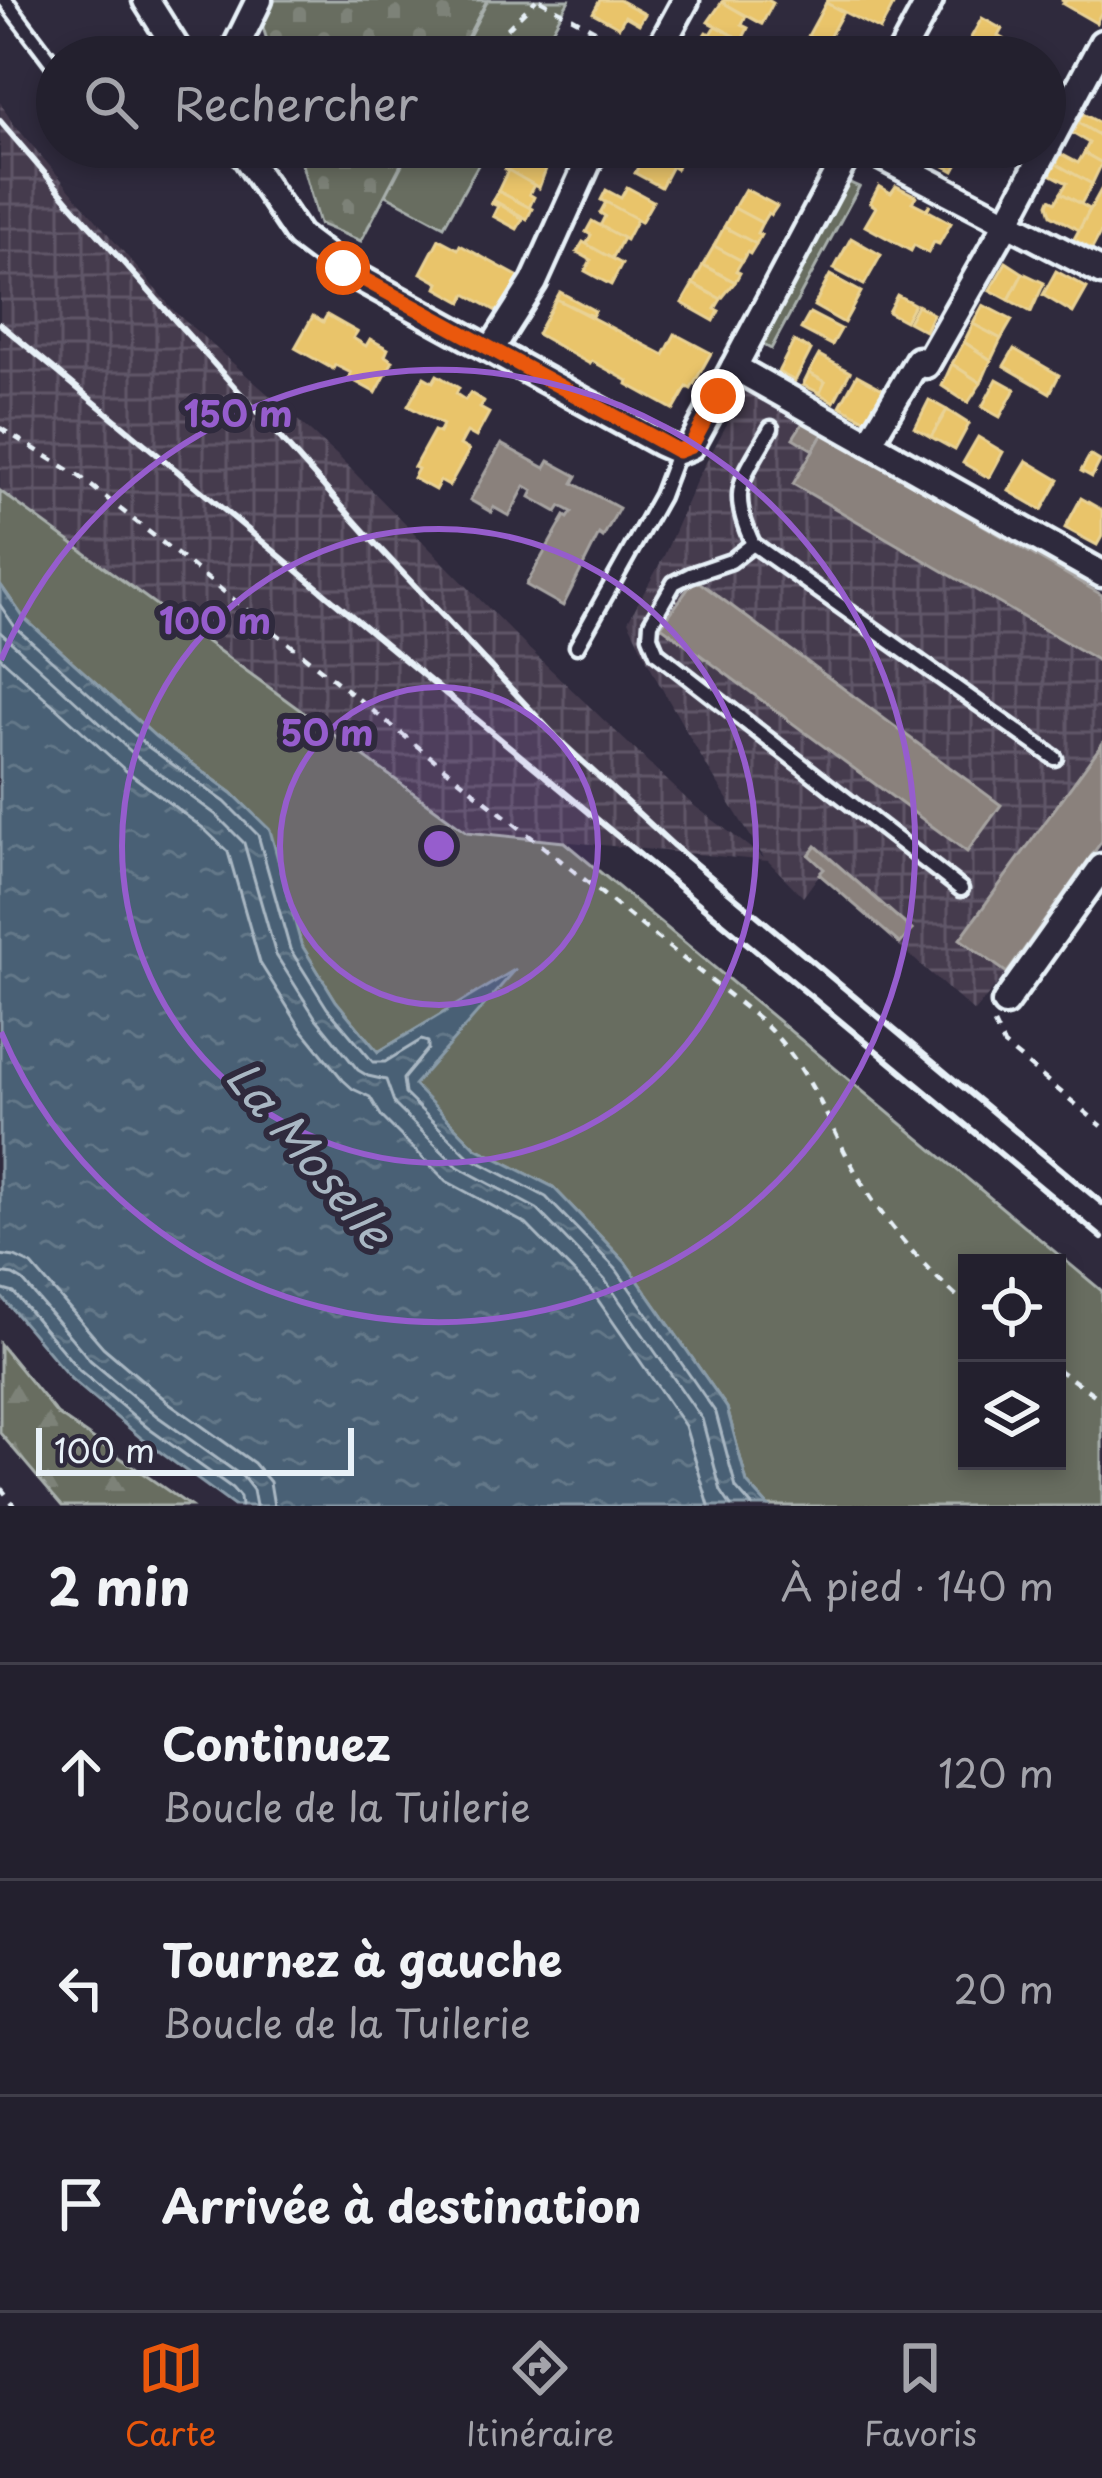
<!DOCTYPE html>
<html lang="fr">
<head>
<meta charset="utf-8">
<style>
	:root { --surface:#23202e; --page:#2f2d3a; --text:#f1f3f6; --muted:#a3a3aa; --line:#403e4a; --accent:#ea580c }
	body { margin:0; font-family:"Playpen Sans",sans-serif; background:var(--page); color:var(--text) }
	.controls { position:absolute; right:36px; bottom:36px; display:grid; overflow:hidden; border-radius:0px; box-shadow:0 6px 18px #0003 }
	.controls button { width:108px; height:108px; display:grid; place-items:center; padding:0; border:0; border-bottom:3px solid var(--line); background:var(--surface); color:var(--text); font:60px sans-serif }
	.scale { position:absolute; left:36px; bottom:30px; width:318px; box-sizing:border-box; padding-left:12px; border:6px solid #e8f1f8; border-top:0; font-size:33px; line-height:42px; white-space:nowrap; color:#e8f1f8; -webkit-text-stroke:9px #2f2a3d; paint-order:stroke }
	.stop { position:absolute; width:36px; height:36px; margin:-27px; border:9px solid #ea580c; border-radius:50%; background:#fff }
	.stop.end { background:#ea580c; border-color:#fff; box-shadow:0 3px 12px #0008 }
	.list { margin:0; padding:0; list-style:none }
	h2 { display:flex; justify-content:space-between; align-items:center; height:156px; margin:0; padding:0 48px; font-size:51px }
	h2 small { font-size:39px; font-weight:400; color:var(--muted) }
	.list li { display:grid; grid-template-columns:78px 1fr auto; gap:36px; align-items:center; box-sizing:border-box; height:216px; padding:0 48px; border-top:3px solid var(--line) }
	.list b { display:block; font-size:45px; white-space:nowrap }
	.list p { margin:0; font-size:39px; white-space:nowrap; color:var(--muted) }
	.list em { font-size:39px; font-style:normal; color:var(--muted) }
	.icon { flex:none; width:66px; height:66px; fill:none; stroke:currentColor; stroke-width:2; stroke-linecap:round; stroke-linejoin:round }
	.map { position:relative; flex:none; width:1102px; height:1506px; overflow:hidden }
	.search { position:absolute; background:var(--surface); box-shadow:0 6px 18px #0003; left:36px; right:36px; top:36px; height:132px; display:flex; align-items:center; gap:30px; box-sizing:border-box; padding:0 42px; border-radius:66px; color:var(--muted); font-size:45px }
	.sheet { height:804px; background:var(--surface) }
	nav { display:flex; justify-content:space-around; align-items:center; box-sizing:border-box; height:168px; border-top:3px solid var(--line); background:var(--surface); font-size:33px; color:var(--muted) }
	nav a { display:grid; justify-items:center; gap:6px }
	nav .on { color:var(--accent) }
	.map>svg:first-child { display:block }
</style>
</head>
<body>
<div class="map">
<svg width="1102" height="1506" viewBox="0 0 1102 1506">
	<defs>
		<pattern id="industrial-grid" width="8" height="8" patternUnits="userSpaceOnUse" patternTransform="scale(3)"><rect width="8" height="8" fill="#443a4d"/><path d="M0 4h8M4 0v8" fill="none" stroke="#5f5767"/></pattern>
		<pattern id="forest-firs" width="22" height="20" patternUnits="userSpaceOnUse" patternTransform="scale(3)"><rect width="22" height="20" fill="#676d60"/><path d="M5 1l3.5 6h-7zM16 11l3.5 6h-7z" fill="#7d8278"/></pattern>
		<pattern id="cemetery-stones" width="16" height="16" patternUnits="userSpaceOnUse" patternTransform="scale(3)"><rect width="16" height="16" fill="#676d60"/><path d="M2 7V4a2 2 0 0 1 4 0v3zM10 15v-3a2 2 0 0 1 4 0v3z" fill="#7d8278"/></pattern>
		<pattern id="water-ripples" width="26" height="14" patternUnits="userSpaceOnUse" patternTransform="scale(3)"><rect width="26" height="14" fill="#4a6174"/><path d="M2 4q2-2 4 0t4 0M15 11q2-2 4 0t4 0" fill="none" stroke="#647889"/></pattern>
	</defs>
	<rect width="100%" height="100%" fill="#2f2a3d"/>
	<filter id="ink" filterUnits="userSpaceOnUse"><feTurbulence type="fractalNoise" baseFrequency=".00833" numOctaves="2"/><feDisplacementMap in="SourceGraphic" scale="24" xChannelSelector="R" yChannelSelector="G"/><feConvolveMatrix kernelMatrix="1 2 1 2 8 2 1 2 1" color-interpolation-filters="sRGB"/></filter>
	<g filter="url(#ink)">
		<path fill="url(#industrial-grid)" d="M0,102L12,122L175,312L337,455L524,644L692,804L764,858L704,762L657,680L628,621L663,558L697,479L745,391L804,421L1102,595V841L1007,973L974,1012L819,875L803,897L768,861L467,832L0,491Z"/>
		<path fill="url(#forest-firs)" stroke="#a8afac" stroke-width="3" d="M0,1344L57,1414L190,1506H62L0,1433Z"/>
		<g fill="url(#cemetery-stones)" stroke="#a8afac" stroke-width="3">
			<path d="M275,0H487L457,57H272L262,24Z"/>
			<path d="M297,147H410L361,241L319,224Z"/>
		</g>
		<g fill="#676d60" stroke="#a8afac" stroke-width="3" fill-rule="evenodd">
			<path d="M488,0H569L537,57H458Z"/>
			<path d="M411,147H488L444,226L386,195Z"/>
			<path d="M848,182L859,187L771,349L762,344Z"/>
			<path d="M0,491L467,832L564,842L1102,1291V1506H768L747,1483L727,1408L625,1262L553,1187L476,1148L413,1085L512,972L378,1052L336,1001L301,944L269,830L232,793L156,737L23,617L0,584ZM967,1263H1057V1461H967Z"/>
		</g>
		<path fill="url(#water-ripples)" stroke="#899ba9" stroke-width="3" d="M0,584L23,617L156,737L232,793L270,830L301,944L336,1001L378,1052L516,969L414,1085L476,1148L553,1187L625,1262L727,1408L747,1483L768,1506H234L141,1438L71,1379L0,1295Z"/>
		<g fill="#e9c46a" stroke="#e9d295" stroke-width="3">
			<path d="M600,0H619L645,14L639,24L625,16L619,27L593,13Z"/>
			<path d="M724,0H768L773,3L762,24L722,2Z"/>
			<path d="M828,0H896L880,30L826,3Z"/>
			<path d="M1061,0H1102V11L1096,23L1063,4L1065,2Z"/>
			<path d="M722,2L746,16L742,25L748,28L742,40L708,22Z"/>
			<path d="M826,3L843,12L825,45L808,36Z"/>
			<path d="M982,18L1002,29L998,36L1021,49L1017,57H960Z"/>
			<path d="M716,26L742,40L731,57H725L699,43L706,32L711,34Z"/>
			<path d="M808,36L840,54L842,57H796Z"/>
			<path d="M589,40L613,54L611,57H571L577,46L584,50Z"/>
			<path d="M1083,114L1100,123L1102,120V137L1078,123Z"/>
			<path d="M1078,123L1102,137V163L1084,153L1089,143L1072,133Z"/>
			<path d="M522,147H555L552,153L557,156L551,167L520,151Z"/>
			<path d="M636,147H686L687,148L676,169Z"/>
			<path d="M919,147H967L954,171L934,160L936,156Z"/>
			<path d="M641,149L672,166L661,187L635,173L640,163L635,160Z"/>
			<path d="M523,152L551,167L547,166L539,188L505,169L512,157L518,161Z"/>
			<path d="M1084,153L1102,163L1092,184L1056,164L1061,154L1078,163Z"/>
			<path d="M1056,164L1092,184L1081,204L1061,193L1067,183L1050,174Z"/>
			<path d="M508,170L534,185L529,194L534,197L529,208L498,191Z"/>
			<path d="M879,186L891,193L896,186L916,196L912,202L926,209L930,204L927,210L951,223L939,244L934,242L928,253L914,245L911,251L865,226L876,207L870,203Z"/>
			<path d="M627,187L653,201L641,222L601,200L606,190L621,198Z"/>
			<path d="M1102,188V230L1092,249L1074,239Z"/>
			<path d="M745,189L777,206L771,215L768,213L762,223L734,208Z"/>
			<path d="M498,191L532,209L527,219L493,200Z"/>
			<path d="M1061,193L1090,209L1079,230L1051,215L1048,204L1050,199L1056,202Z"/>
			<path d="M493,200L523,219L517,229L493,216L498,206L491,203Z"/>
			<path d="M606,202L637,219L626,240L600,226L605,216L600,213Z"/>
			<path d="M734,208L762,223L757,233L761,235L756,244L724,227Z"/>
			<path d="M592,221L623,238L612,259L586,245L591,235L586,232Z"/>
			<path d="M724,227L756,244L750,254L747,252L742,261L714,246Z"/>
			<path d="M851,238L881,255L864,285L834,269Z"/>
			<path d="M439,239L458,249L460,245L519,277L498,312L466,294L462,302L437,288L439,283L421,273Z"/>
			<path d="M583,242L622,264L611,285L585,271L591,260L577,252Z"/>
			<path d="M714,246L742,261L736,271L740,273L735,282L703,265Z"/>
			<path d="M1006,262L1023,273L1009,300L990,290Z"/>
			<path d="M703,265L735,282L721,299L693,284Z"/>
			<path d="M1056,271L1087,288L1073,313L1043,295Z"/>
			<path d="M1023,273L1044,283L1031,312L1009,300Z"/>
			<path d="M830,275L861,292L844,323L814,306Z"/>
			<path d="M693,284L721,299L715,309L719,311L714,321L682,303Z"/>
			<path d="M560,292L595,311L592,316L556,299Z"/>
			<path d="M897,295L914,304L905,321L888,312Z"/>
			<path d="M556,299L664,355L675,334L711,353L691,389L687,387L674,410L627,384L628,381L592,361L590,364L537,334Z"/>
			<path d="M917,305L933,314L925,331L908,322Z"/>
			<path d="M983,305L1012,320L1001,339L973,324Z"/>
			<path d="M810,313L841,329L832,345L801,329Z"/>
			<path d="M327,315L357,332L353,338L366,346L370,339L388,349L385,356L393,361L376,393L349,378L351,373L335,365L333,369L295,348L313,316L323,322Z"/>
			<path d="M973,324L1001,339L991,360L964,342Z"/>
			<path d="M794,341L811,350L795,381L778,372Z"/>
			<path d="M964,342L991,360L981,383L952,364Z"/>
			<path d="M1014,349L1059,375L1050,393L1004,366Z"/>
			<path d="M819,355L850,372L834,402L818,393L825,382L809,373Z"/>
			<path d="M952,364L981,383L968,403L942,386Z"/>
			<path d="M809,373L825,382L820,393L803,385Z"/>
			<path d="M437,375L459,388L456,394L465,400L470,393L484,401L480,408L489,413L476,437L467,432L460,445L469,450L449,486L440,481L435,490L413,478L418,469L414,467L434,431L439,433L443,425L408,406L424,377L433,382Z"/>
			<path d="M857,375L888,392L876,425L840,406Z"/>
			<path d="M997,379L1015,389L1000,417L982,407Z"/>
			<path d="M929,400L947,410L931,437L915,428Z"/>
			<path d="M947,410L969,424L955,450L931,437Z"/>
			<path d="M978,437L1003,452L989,478L963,463Z"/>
			<path d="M1090,455L1100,461L1092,477L1081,471Z"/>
			<path d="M1027,461L1059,480L1042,510L1009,491Z"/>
			<path d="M1081,498L1102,510V536L1097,545L1065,528Z"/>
		</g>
		<g fill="#8a817c" stroke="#a6a3a1" stroke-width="3">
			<path d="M804,421L824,432L813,450L793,438Z"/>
			<path d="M824,432L1102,595V663L793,484Z"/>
			<path d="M501,444L545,468L549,461L577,476L573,483L619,508L603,537L599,534L563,606L526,585L565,516L568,518L572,512L561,506L557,512L530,497L533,491L525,486L509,516L493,507L491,512L470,500Z"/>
			<path d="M695,579L1001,805L967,852L661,626Z"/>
			<path d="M1102,744V841L1007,973L960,939Z"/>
			<path d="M816,846L912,930L900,944L819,874L824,869L809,855Z"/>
		</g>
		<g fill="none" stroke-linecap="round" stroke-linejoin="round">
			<g stroke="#a9b7c3" stroke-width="3">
				<path d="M0,605L15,627L147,746L225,802L258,835L290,949L327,1008L373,1062H385L421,1040L428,1042V1049L403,1079L405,1094L469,1157L546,1197L616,1269L716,1413L736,1488L752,1506"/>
				<path d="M0,632L137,757L215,814L244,843L276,955L315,1017L358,1070L368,1076L386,1080L395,1105L458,1167L537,1209L605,1280L702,1419L721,1491L731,1506"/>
				<path d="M0,657L125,770L203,828L228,852L260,963L300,1027L343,1080L353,1089L370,1097L382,1117L446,1181L526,1224L591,1290L685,1426L709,1506"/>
				<path d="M0,1255L15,1257L32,1265L103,1347L168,1402L254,1463L270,1482L274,1506"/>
				<path d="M0,1273L13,1275L23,1281L90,1360L157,1416L243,1477L253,1490L256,1506"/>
				<path d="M0,1289L14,1293L79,1370L148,1428L232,1488L240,1497L241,1506"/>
			</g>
			<defs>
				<g id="lane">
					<path d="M5,0L57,69"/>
					<path d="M753,544C727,488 743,479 771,428"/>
					<path d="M577,646L661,496L678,451"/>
					<path d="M961,889L657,653L650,636L651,623L674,583L690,575L731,561L753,544L1055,758"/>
				</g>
				<g id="street">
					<path d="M146,0L182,57"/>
					<path d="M231,57L259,0"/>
					<path d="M655,57L686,0"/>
					<path d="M899,57L930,0"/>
					<path d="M239,147L299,236L343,269L660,443L678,451L691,446L734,367"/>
					<path d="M851,147L734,367L1102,574"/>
					<path d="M863,147L1102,272"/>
					<path d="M492,348L534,282L595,147"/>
					<path d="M869,443L918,360L926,365L1007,223L1102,43"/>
					<path d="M1005,1003L1102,867"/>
				</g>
			</defs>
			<use href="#lane" stroke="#e8f1f8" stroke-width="21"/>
			<use href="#street" stroke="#e8f1f8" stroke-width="33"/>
			<g stroke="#e8f1f8" stroke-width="4.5" stroke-dasharray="9 9" stroke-linecap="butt">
				<path d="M540,0L633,51"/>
				<path d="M485,57L488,48L536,0"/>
				<path d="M806,147L820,155"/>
				<path d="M0,428L79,476L759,1019C815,1071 826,1123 863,1185C890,1230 927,1271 967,1305"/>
				<path d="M994,1024L1004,1045L1102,1126"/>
				<path d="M1057,1369L1102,1400"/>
				<path d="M0,1487L15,1506"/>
			</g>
			<use href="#lane" stroke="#2f2a3d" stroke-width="12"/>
			<use href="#street" stroke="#2f2a3d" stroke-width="24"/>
			<g stroke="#e8f1f8" stroke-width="6">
				<path d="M0,121L70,203L371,539L558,739L674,846L1102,1203"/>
				<path d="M0,324L1102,1238"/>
			</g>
		</g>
	</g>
	<g fill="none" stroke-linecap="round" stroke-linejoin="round" filter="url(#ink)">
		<path stroke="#ea580c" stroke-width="15" d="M343,268L678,451L691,446L718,396"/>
	</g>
	<circle cx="439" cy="846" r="159" fill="#965dcd" fill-opacity=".12"/>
	<g fill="none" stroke="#965dcd" stroke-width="6">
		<circle cx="439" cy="846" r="159"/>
		<circle cx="439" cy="846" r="317"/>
		<path d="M1 660A476 476 0 1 1 1 1032"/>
	</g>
	<g text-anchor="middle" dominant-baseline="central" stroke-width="12" stroke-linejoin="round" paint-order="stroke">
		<g font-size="45" font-style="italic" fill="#a9b7c3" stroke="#2f2a3d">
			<text transform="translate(311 1153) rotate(50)">La Moselle</text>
		</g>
	</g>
	<circle cx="439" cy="846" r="18" fill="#965dcd" stroke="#2f2a3d" stroke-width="6"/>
	<g font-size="36" text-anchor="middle" font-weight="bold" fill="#965dcd" stroke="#2f2a3d" stroke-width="12" stroke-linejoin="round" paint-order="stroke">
		<text x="238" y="427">150 m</text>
		<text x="215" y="634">100 m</text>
		<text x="327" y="746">50 m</text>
	</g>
</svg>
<div class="controls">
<button><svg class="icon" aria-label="locate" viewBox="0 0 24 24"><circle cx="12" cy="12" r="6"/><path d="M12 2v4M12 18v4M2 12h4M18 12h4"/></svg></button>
<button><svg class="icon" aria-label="layers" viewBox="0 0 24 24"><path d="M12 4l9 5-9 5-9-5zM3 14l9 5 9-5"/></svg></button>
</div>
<div class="scale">100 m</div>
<div class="stop" style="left:343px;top:268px"></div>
<div class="stop end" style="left:718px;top:396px"></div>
<div class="search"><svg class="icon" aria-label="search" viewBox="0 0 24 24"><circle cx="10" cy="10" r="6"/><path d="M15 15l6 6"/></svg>Rechercher</div>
</div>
<section class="sheet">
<h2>2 min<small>À pied · 140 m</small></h2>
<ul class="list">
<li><svg class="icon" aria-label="ahead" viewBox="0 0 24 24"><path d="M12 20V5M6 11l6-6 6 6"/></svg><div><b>Continuez</b><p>Boucle de la Tuilerie</p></div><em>120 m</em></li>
<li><svg class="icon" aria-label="left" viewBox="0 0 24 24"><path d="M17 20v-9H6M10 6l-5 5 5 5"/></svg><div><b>Tournez à gauche</b><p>Boucle de la Tuilerie</p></div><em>20 m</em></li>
<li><svg class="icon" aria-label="arrive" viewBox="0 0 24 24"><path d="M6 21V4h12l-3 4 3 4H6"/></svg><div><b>Arrivée à destination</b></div></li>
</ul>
</section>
<nav>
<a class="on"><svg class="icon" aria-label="map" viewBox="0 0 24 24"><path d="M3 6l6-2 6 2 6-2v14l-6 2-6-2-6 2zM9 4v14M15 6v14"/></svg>Carte</a>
<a><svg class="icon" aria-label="directions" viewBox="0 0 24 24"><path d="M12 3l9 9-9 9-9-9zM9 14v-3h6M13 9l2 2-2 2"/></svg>Itinéraire</a>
<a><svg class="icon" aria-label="saved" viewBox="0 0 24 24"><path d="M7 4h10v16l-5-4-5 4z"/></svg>Favoris</a>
</nav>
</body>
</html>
